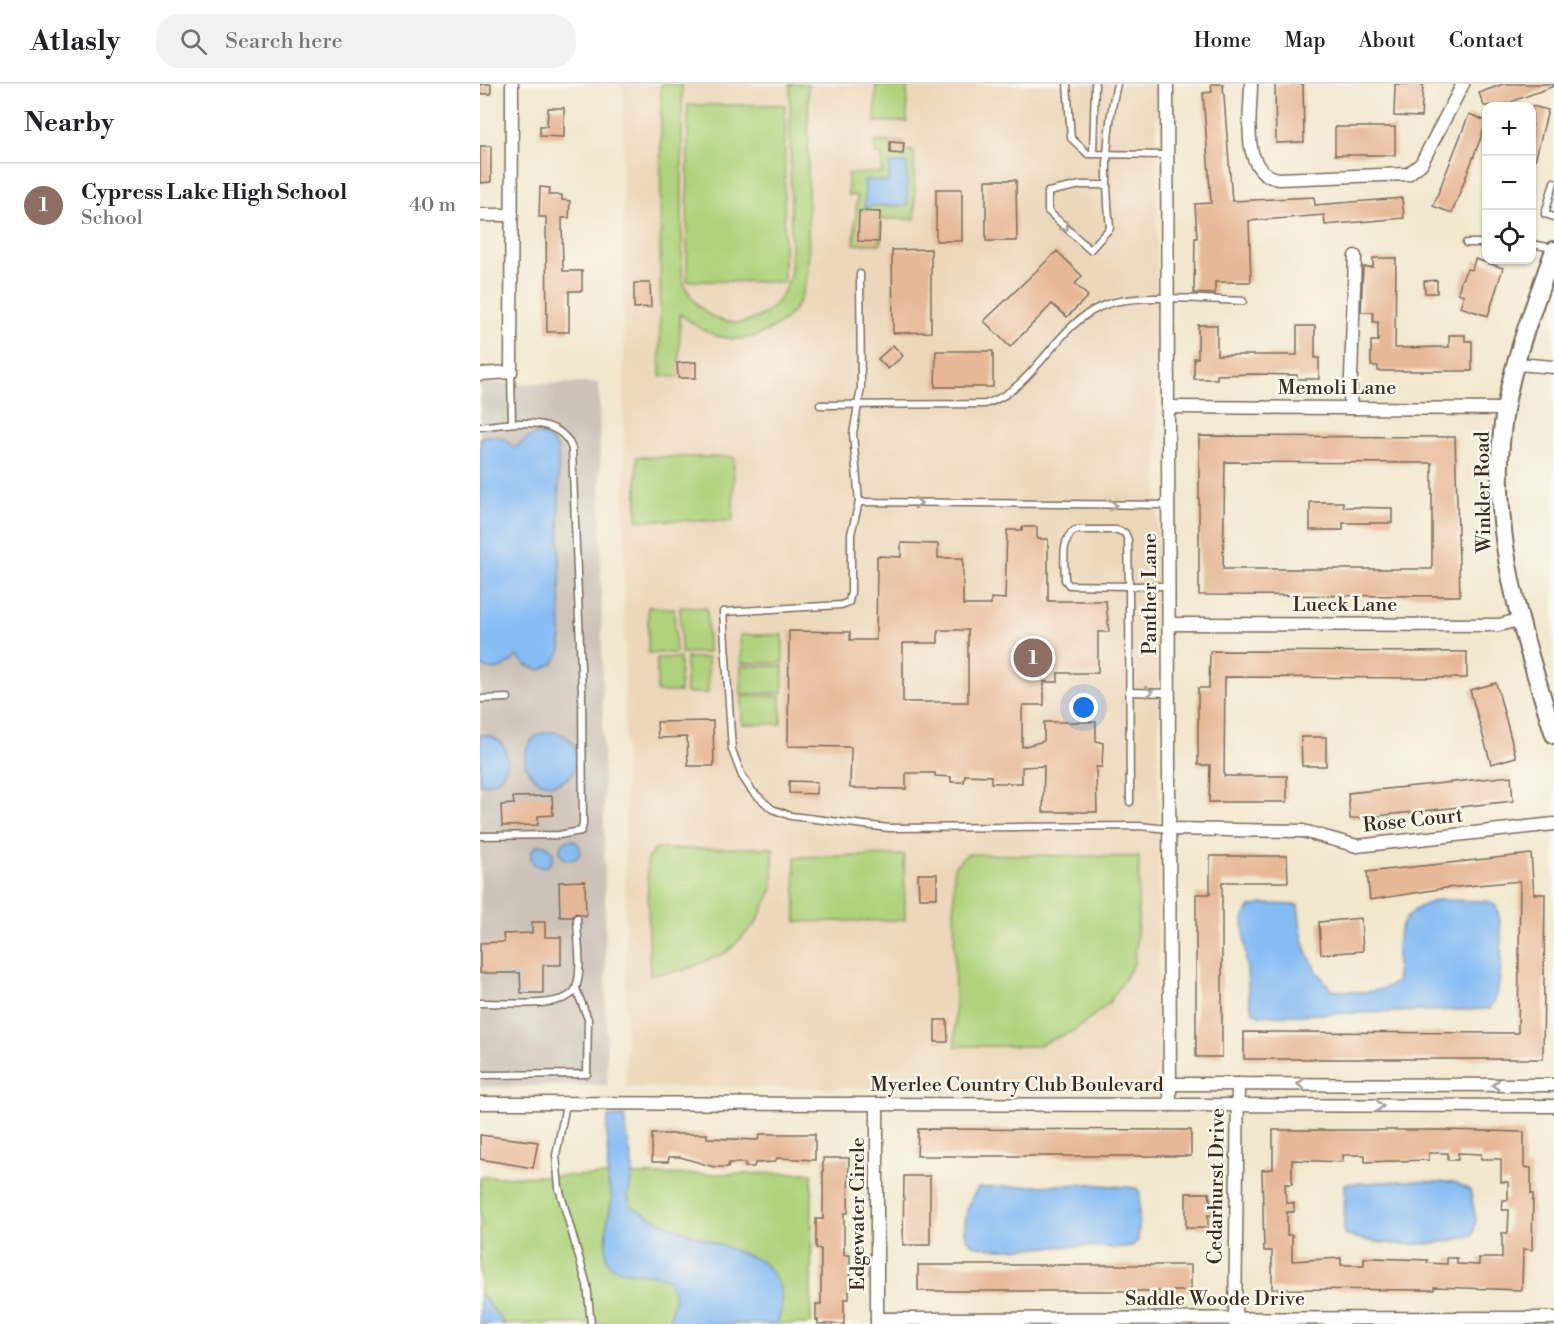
<!DOCTYPE html>
<html lang="en">
<head>
<meta charset="utf-8">
<style>
	:root { --surface:#fff; --page:#f2f2f2; --text:#202124; --muted:#757577; --line:#e0e0e0; --accent:#1f6fb2 }
	body { margin:0; font-family:"Libre Bodoni",serif; background:var(--page); color:var(--text) }
	.controls { position:absolute; right:18px; top:18px; display:grid; overflow:hidden; border-radius:12px; box-shadow:0 2px 4px #0004 }
	.controls button { width:54px; height:54px; display:grid; place-items:center; padding:0; border:0; border-bottom:2px solid var(--line); background:var(--surface); color:var(--text); font:30px sans-serif }
	.you { position:absolute; left:604px; top:624px; width:21px; height:21px; margin:-15px; border:4px solid #fff; border-radius:50%; background:#1a73e8; box-shadow:0 0 0 9px #1a73e833 }
	.badge { display:grid; place-items:center; width:39px; height:39px; border-radius:50%; background:var(--accent); color:#fff; font-size:20px; font-weight:700 }
	.pin { position:absolute; translate:-50% -50%; border:3px solid #fff; box-shadow:0 2px 6px #0006 }
	.list { margin:0; padding:0; list-style:none }
	h2 { display:flex; justify-content:space-between; align-items:center; height:78px; margin:0; padding:0 24px; font-size:26px }
	h2 small { font-size:20px; font-weight:400; color:var(--muted) }
	.list li { display:grid; grid-template-columns:39px 1fr auto; gap:18px; align-items:center; box-sizing:border-box; height:84px; padding:0 24px; border-top:2px solid var(--line) }
	.list b { display:block; font-size:22px; white-space:nowrap }
	.list p { margin:0; font-size:20px; white-space:nowrap; color:var(--muted) }
	.list em { font-size:20px; font-style:normal; color:var(--muted) }
	.icon { flex:none; width:33px; height:33px; fill:none; stroke:currentColor; stroke-width:2; stroke-linecap:round; stroke-linejoin:round }
	.map { position:relative; flex:none; width:1074px; height:1240px; overflow:hidden }
	header { display:flex; align-items:center; gap:36px; box-sizing:border-box; height:84px; padding:0 30px; background:var(--surface); border-bottom:2px solid var(--line) }
	header strong { font-size:28px }
	nav { display:flex; gap:33px; margin-inline-start:auto; font-size:21px }
	.search { width:420px; height:54px; background:var(--page); display:flex; align-items:center; gap:15px; box-sizing:border-box; padding:0 21px; border-radius:24px; color:var(--muted); font-size:22px }
	main { display:flex }
	aside { flex:1; background:var(--surface) }
	.map>svg:first-child { display:block }
</style>
</head>
<body>
<header>
<strong>Atlasly</strong>
<div class="search"><svg class="icon" aria-label="search" viewBox="0 0 24 24"><circle cx="10" cy="10" r="6"/><path d="M15 15l6 6"/></svg>Search here</div>
<nav><a>Home</a><a>Map</a><a>About</a><a>Contact</a></nav>
</header>
<main>
<aside>
<h2>Nearby<small></small></h2>
<ul class="list">
<li><span class="badge" style="background:#8d6e63">1</span><div><b>Cypress Lake High School</b><p>School</p></div><em>40 m</em></li>
</ul>
</aside>
<div class="map">
<svg width="1074" height="1240" viewBox="0 0 1074 1240">
	<rect width="100%" height="100%" fill="#fbf7ec"/>
	<filter id="ink" filterUnits="userSpaceOnUse"><feTurbulence type="fractalNoise" baseFrequency=".0167" numOctaves="2"/><feDisplacementMap in="SourceGraphic" scale="12" xChannelSelector="R" yChannelSelector="G"/><feConvolveMatrix kernelMatrix="1 2 1 2 8 2 1 2 1" color-interpolation-filters="sRGB"/></filter>
	<filter id="wash" filterUnits="userSpaceOnUse"><feTurbulence type="fractalNoise" baseFrequency=".008" numOctaves="4" result="noise"/><feDisplacementMap in="SourceGraphic" scale="24" xChannelSelector="R" yChannelSelector="G"/><feGaussianBlur stdDeviation="1.35" result="paint"/><feColorMatrix in="noise" values="0 0 0 0 0 0 0 0 0 0 0 0 0 0 0 0 0 1.4 0 .05"/><feComposite in="paint" operator="in"/></filter>
	<g filter="url(#wash)">
		<rect width="100%" height="100%" fill="#f1e8ce"/>
		<path fill="#ecd7ba" d="M143,0H676L679,971L677,989L667,1005L146,1003Z"/>
		<path fill="#cbc2b8" d="M119,299L127,1001L0,1003V300Z"/>
		<g fill="#aed37c" stroke="#747e4d" stroke-width="1.5">
			<path d="M181,0H202V194C224,258 298,251 311,187L310,0H328C329,46 328,91 328,137C328,158 331,184 324,205C317,228 301,243 278,251C247,262 224,249 200,230L199,293L180,292Z"/>
			<path d="M396,0H427V38H395Z"/>
			<path d="M208,21H305L304,198L207,197Z"/>
			<path d="M395,58H424V67H434L435,135H401V160H374L377,112L368,111V90L402,89V71L395,70Z"/>
			<path d="M157,373H254L253,437L157,436Z"/>
			<path d="M168,523L194,524L196,569H168Z"/>
			<path d="M200,523L227,524L228,569H201Z"/>
			<path d="M260,551H303V579H261Z"/>
			<rect x="177" y="574" width="23" height="34"/>
			<rect x="206" y="574" width="22" height="35"/>
			<path d="M261,582H303V609L261,610Z"/>
			<rect x="262" y="612" width="39" height="28"/>
			<path d="M293,764V804L276,839L247,868L204,886L170,891L167,775L176,765Z"/>
			<path d="M487,770L659,773L658,838L654,880L629,919L595,946L557,962H475L474,783Z"/>
			<path d="M424,771L425,836L316,838L315,773Z"/>
			<path d="M332,1089L331,1240H0V1093Z"/>
		</g>
		<g fill="#85bcf4" stroke="#607389" stroke-width="1.5">
			<path d="M410,79H427V122H391L385,125V95L409,98Z"/>
			<path d="M54,350L68,353L78,365L81,566L74,579L61,586L46,581L37,572C26,584 15,591 0,581V354C15,349 24,352 34,364Z"/>
			<circle cx="71" cy="674" r="26"/>
			<path d="M0,651C36,649 36,702 0,700Z"/>
			<circle cx="90" cy="766" r="10"/>
			<circle cx="62" cy="772" r="11"/>
			<path d="M959,816L1007,817L1016,822C1024,843 1024,906 1010,925L781,932L773,928L769,915L763,835L770,823L784,820L818,821C822,861 826,876 852,906C871,908 900,911 916,898C918,890 917,883 917,874C916,841 926,824 959,816Z"/>
			<path d="M144,1032L153,1086L148,1111L150,1122L181,1138L281,1177C301,1195 307,1214 297,1240H189L195,1212L188,1195C169,1186 148,1193 129,1181L126,1171L127,1140L132,1115L128,1100L127,1042L128,1033Z"/>
			<path d="M922,1097L974,1098L990,1106L996,1136L993,1151C951,1164 907,1163 864,1151L865,1100Z"/>
			<path d="M610,1100L656,1104L660,1109L658,1157L652,1162L633,1164L605,1162L519,1165L493,1161L486,1154C483,1136 487,1119 498,1104Z"/>
			<path d="M0,1210L3,1213L25,1240H0Z"/>
		</g>
		<g id="blocks">
			<g fill="#e7b896" fill-rule="evenodd">
				<rect x="0" y="0" width="11" height="10"/>
				<path d="M731,0H743L752,117L834,113L835,121L922,114L924,134L845,141L844,131L769,137L771,198H735V210L714,209L715,154H717L715,120L731,119L723,9L732,8Z"/>
				<path d="M795,0H823L824,58L796,59Z"/>
				<path d="M915,0H943L941,33L914,32Z"/>
				<path d="M1023,0H1074V2L1020,22H1004L999,9Z"/>
				<path d="M1052,22L1068,26L1055,77L1052,76Z"/>
				<path d="M68,24H84V53L60,52V42H67Z"/>
				<path d="M989,30L1006,37V40L972,129L953,122Z"/>
				<rect x="855" y="43" width="60" height="28"/>
				<path d="M410,58L424,59L423,70L410,69Z"/>
				<path d="M0,62H11V98L0,99Z"/>
				<path d="M506,96H536L537,157H506Z"/>
				<path d="M60,103L70,104L69,111H82V116L90,117L89,134H82L83,187H102V207H89V248H67L66,133H59Z"/>
				<rect x="456" y="105" width="26" height="52"/>
				<path d="M379,127L400,128L399,158L378,157Z"/>
				<path d="M451,165V248L413,249L412,166Z"/>
				<path d="M577,167L602,192L595,200L608,212L587,233L572,220L530,263L504,237Z"/>
				<path d="M893,174H916L915,264L969,263V251H985V257H992V287H898V282H891V257H898V238H893V228H881L883,183H893Z"/>
				<path d="M995,175L1023,184L1008,232L980,223L984,211L978,209L981,197L987,185L992,186Z"/>
				<path d="M957,196V209H945L944,197Z"/>
				<path d="M154,199H170L171,223L154,224Z"/>
				<path d="M718,241H737V271H817V242H835V274H839V295H817V291L773,290L737,291V295H714V274H718Z"/>
				<path d="M413,261L423,272L408,285L398,275Z"/>
				<path d="M456,267H513V303H455Z"/>
				<path d="M216,278V294H198L197,279Z"/>
				<path d="M719,352L975,353L980,512L719,511ZM745,378L952,379V485H743Z"/>
				<path d="M830,418H863V423L912,424V439H863V446H830Z"/>
				<path d="M542,443H557V455H568V517H626L629,548H618V589H578V598H564V621H543L542,627V663L564,657V638H616V657L623,659L622,683H616L617,728H563L564,682L542,683V699H511V692L485,691L484,698H471V693L455,692V689H426V705L370,704L371,663L308,662L309,547L370,548V556H396L397,472L421,473V459L458,460V474H483V521H511V514L525,515L527,446H542ZM458,546H488V618H423V559H458Z"/>
				<path d="M730,567L987,568V594L745,593L744,692H807V718H729L730,681H718V604H729Z"/>
				<path d="M1016,599L1036,673L1011,680L990,606Z"/>
				<path d="M233,637L234,682H208L207,653L178,654L177,638Z"/>
				<path d="M821,653H846V682H822Z"/>
				<path d="M1031,692L1033,717L870,735L868,709Z"/>
				<path d="M309,697L337,698L336,710L309,709Z"/>
				<path d="M72,712L73,731L58,732V741L22,742L21,721L34,720L33,713Z"/>
				<path d="M1051,770L1054,810H1065L1063,975H764V948L1038,949L1040,797L966,804L890,816L887,788Z"/>
				<path d="M730,772H807L808,798H742V973H716V810H730Z"/>
				<path d="M438,790H457V814H439Z"/>
				<path d="M105,797L106,832L96,829L92,833H80L79,798Z"/>
				<path d="M881,834L883,867L841,870L839,838Z"/>
				<path d="M52,838H65V853H81V881H63V909H41L40,889H0V859L24,858L23,850L52,849Z"/>
				<path d="M455,936H467L468,958H455Z"/>
				<path d="M438,1045L711,1046V1072H437Z"/>
				<path d="M793,1046H962L1044,1048V1083L1051,1084V1110H1053L1052,1166L1043,1165L1042,1206L954,1203V1206L792,1205V1167H784L782,1086L793,1085ZM949,1069H968V1076H978V1069L1001,1070V1075H1021V1098H1028V1116H1023L1022,1126H1029L1028,1149H1022V1174H999V1181L977,1180V1174H967V1180L947,1179L948,1176L894,1174H884V1181H861V1174L812,1177V1151H807V1128H814V1119H806L805,1100H812V1076L863,1078V1071H885V1078L949,1076Z"/>
				<path d="M172,1050H227V1054L278,1056L280,1050H335V1076L297,1074L295,1078L275,1079L274,1083H265V1079H249L248,1083H234L200,1073H189L188,1078H172Z"/>
				<path d="M0,1051L58,1058L53,1084L0,1075Z"/>
				<path d="M343,1074H369L368,1129H364V1171H370L369,1215H364V1240H338V1236H336V1220H341V1165L336,1164V1135H343Z"/>
				<path d="M424,1092H450V1161H423Z"/>
				<path d="M706,1109H729L733,1132L728,1131V1144H706Z"/>
				<rect x="438" y="1181" width="273" height="26"/>
			</g>
		</g>
	</g>
	<g filter="url(#ink)">
		<use href="#blocks" fill-opacity="0" stroke="#7b6c5c" stroke-width="1.5"/>
		<g fill="none" stroke-linecap="round" stroke-linejoin="round">
			<defs>
				<g id="service">
					<path d="M587,0L591,54L608,70L687,71"/>
					<path d="M613,70L615,0"/>
					<path d="M1074,98L1065,130L1074,133"/>
					<path d="M626,101H601L568,108V127L610,166L630,144C625,97 625,47 637,0"/>
					<path d="M986,159H1006"/>
					<path d="M1052,160L1073,164"/>
					<path d="M380,190L381,304L373,350L379,418L371,450V508L369,518L361,521L243,528L252,666L262,692L272,707L292,725L311,732L409,744L659,742L689,745"/>
					<path d="M31,288L32,339"/>
					<path d="M340,321L505,320C555,305 574,243 620,223C652,208 726,216 763,217"/>
					<path d="M0,343C29,339 81,330 92,365L102,609L103,741L101,747L79,751L0,752"/>
					<path d="M379,418L689,421"/>
					<path d="M595,446H637L645,449L648,456L649,502L589,501L585,496C585,480 580,455 595,446Z"/>
					<path d="M649,608L689,609"/>
					<path d="M0,615L28,614"/>
					<path d="M650,718L649,502H689"/>
					<path d="M0,919C21,918 88,926 96,904C103,884 97,855 97,834"/>
					<path d="M0,991L107,990L108,935L96,905"/>
					<path d="M86,1020L76,1071L79,1104L107,1201L111,1240"/>
				</g>
				<g id="minor">
					<path d="M687,0L690,1021"/>
					<path d="M771,0C771,30 759,87 798,95L928,90L941,80L983,0"/>
					<path d="M0,131H32"/>
					<path d="M1036,280L1074,283"/>
					<path d="M0,290L31,288L32,0"/>
					<path d="M689,323L1025,325"/>
					<path d="M870,323L875,172"/>
					<path d="M689,540L1019,541L1039,536"/>
					<path d="M689,745L823,747L877,762L1074,740"/>
					<path d="M691,1000L1074,1001"/>
					<path d="M0,1019L1074,1022"/>
					<path d="M397,1235L1074,1234"/>
					<path d="M397,1240V1020"/>
					<path d="M755,1240L758,1000"/>
				</g>
				<path id="tertiary" d="M1074,166C1056,218 1034,271 1025,326C1006,441 1041,543 1074,651"/>
			</defs>
			<use href="#service" stroke="#7b6c5c" stroke-width="9"/>
			<use href="#minor" stroke="#7b6c5c" stroke-width="15"/>
			<use href="#tertiary" stroke="#7b6c5c" stroke-width="20"/>
			<use href="#service" stroke="#fff" stroke-width="6"/>
			<use href="#minor" stroke="#fff" stroke-width="12"/>
			<use href="#tertiary" stroke="#fff" stroke-width="16"/>
		</g>
		<defs><path id="oneway-chevron" d="M-2-3.5L2.5 0L-2 3.5" fill="none" stroke-width="1.6" stroke-linecap="round" stroke-linejoin="round" transform="scale(1.5)"/></defs>
		<g stroke="#a79f9a">
			<use href="#oneway-chevron" transform="translate(585 143) rotate(43)"/>
			<use href="#oneway-chevron" transform="translate(438 419) rotate(1)"/>
			<use href="#oneway-chevron" transform="translate(633 421) rotate(1)"/>
			<use href="#oneway-chevron" transform="translate(669 608) rotate(1)"/>
			<use href="#oneway-chevron" transform="translate(821 1000) rotate(-180)"/>
			<use href="#oneway-chevron" transform="translate(1016 1001) rotate(-180)"/>
			<use href="#oneway-chevron" transform="translate(900 1022)"/>
		</g>
	</g>
	<g text-anchor="middle" dominant-baseline="central" stroke-width="5" stroke-linejoin="round" paint-order="stroke">
		<g font-size="20" fill="#3b2a1e" stroke="#fbf7ec">
			<text x="857" y="304">Memoli Lane</text>
			<text transform="translate(1004 408) rotate(-91)">Winkler Road</text>
			<text transform="translate(670 510) rotate(-90)">Panther Lane</text>
			<text x="865" y="521">Lueck Lane</text>
			<text transform="translate(933 737) rotate(-6)">Rose Court</text>
			<text x="537" y="1001">Myerlee Country Club Boulevard</text>
			<text transform="translate(737 1102) rotate(-89)">Cedarhurst Drive</text>
			<text transform="translate(378 1130) rotate(-90)">Edgewater Circle</text>
			<text x="735" y="1215">Saddle Woode Drive</text>
		</g>
	</g>
</svg>
<div class="controls">
<button>+</button>
<button>−</button>
<button><svg class="icon" aria-label="locate" viewBox="0 0 24 24"><circle cx="12" cy="12" r="6"/><path d="M12 2v4M12 18v4M2 12h4M18 12h4"/></svg></button>
</div>
<div class="you"></div>
<div class="pin badge" style="left:553px;top:574px;background:#8d6e63">1</div>
</div>
</main>
</body>
</html>
